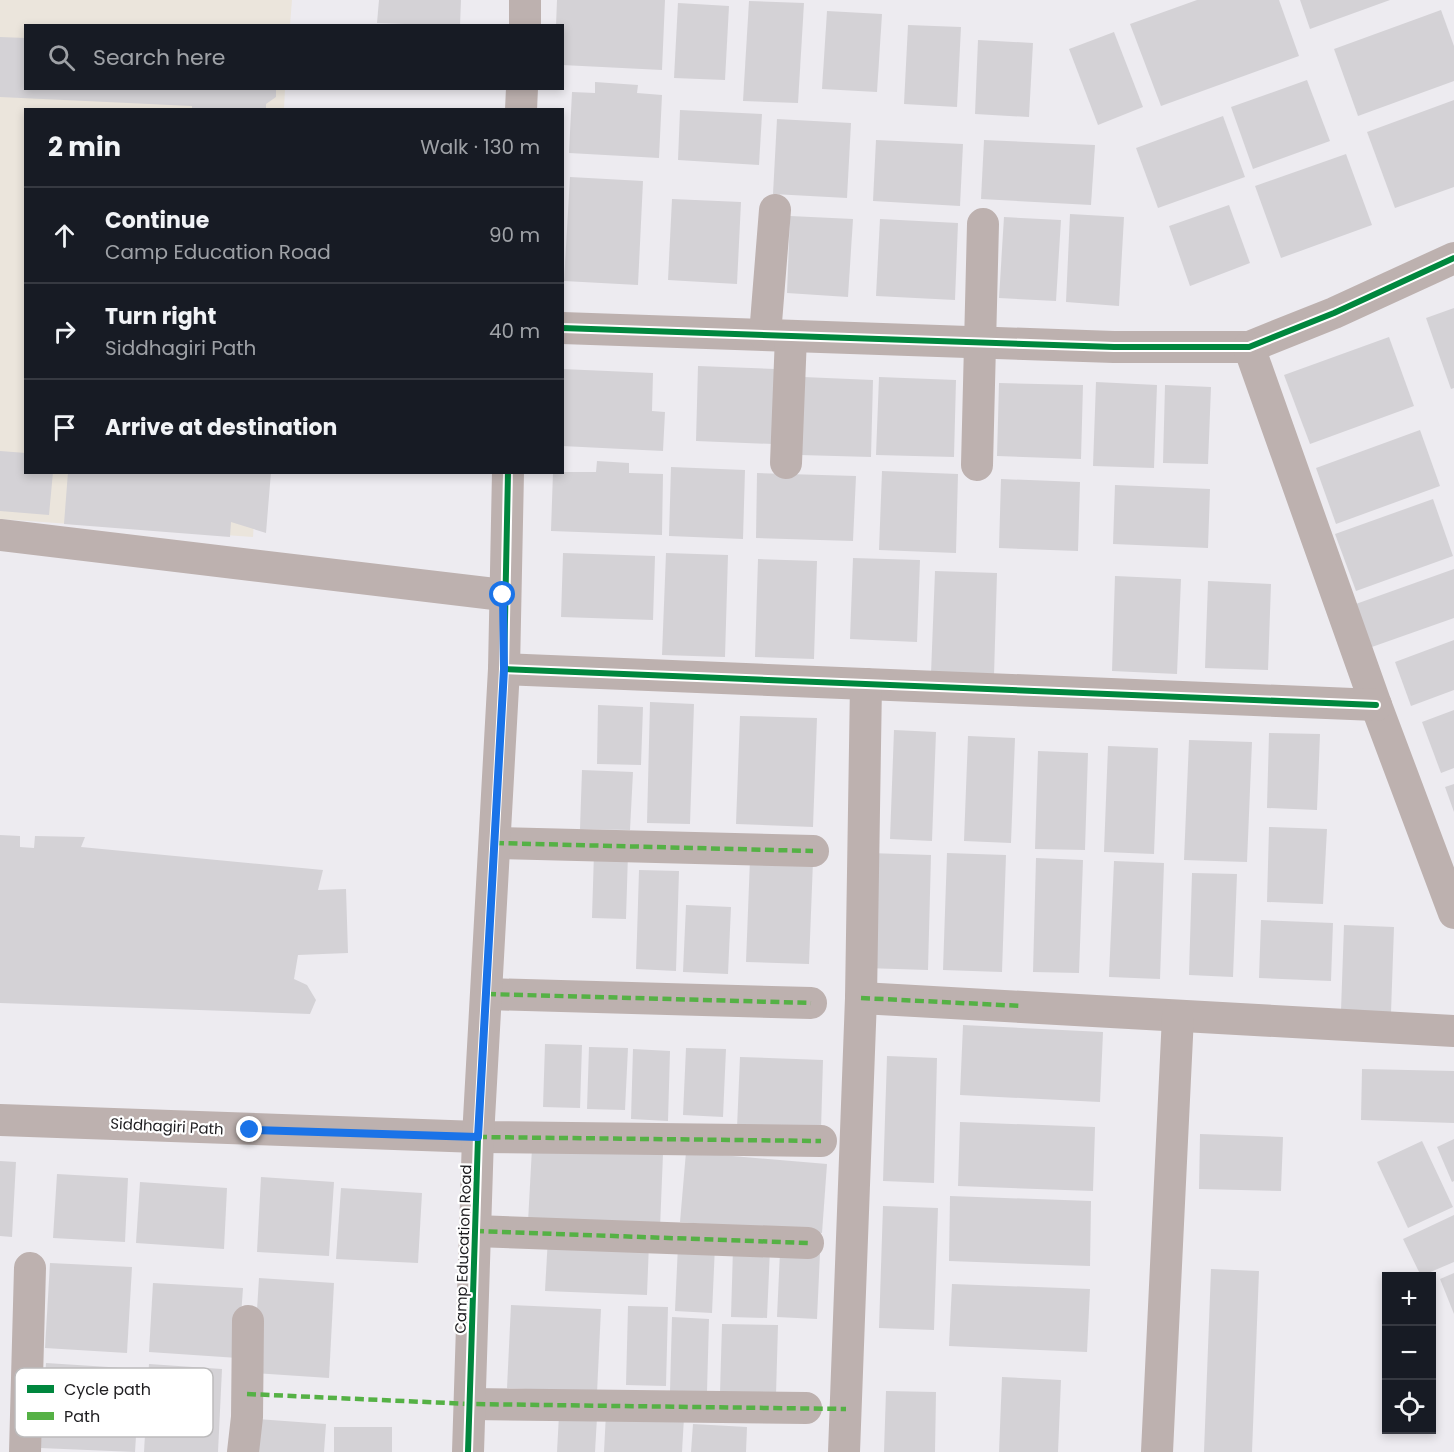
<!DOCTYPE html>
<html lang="en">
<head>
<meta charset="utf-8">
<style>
	:root { --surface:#171b24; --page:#242831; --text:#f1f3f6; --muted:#9ea1a6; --line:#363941 }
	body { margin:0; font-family:Poppins,sans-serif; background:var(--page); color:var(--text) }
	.controls { position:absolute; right:18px; bottom:18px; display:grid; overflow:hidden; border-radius:0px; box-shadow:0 3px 9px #0003 }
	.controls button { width:54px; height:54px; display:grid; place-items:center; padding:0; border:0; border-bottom:2px solid var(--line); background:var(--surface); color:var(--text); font:30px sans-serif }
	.stop { position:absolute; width:18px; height:18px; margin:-14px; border:4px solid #1a73e8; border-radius:50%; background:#fff }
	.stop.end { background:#1a73e8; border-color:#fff; box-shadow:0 2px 6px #0008 }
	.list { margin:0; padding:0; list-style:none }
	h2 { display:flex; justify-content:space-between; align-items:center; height:78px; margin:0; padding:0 24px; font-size:26px }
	h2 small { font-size:20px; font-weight:400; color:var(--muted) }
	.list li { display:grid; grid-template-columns:39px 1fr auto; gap:18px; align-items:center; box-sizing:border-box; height:96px; padding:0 24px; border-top:2px solid var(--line) }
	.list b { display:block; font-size:22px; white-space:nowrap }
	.list p { margin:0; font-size:20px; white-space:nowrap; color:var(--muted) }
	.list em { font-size:20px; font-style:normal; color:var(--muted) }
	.icon { flex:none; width:33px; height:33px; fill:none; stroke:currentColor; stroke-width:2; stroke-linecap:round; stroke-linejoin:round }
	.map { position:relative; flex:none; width:1454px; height:1452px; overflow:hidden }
	.search { position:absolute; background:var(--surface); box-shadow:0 3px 9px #0003; left:24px; top:24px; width:540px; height:66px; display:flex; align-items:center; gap:15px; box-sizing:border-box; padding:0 21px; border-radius:0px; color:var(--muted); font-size:22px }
	.panel { position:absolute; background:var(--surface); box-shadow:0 3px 9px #0003; left:24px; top:108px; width:540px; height:366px; border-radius:0px }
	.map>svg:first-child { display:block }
</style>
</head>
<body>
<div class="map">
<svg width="1454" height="1452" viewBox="0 0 1454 1452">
	<rect width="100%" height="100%" fill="#edebf0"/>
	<path fill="#ebe5dc" d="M0,0H292L290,25L26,26V88L285,89L284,109L26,110V472L257,473L253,537L0,519Z"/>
	<g fill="#d4d2d6">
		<path d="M379,0H461L460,26L377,23Z"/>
		<path d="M557,0H665L662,70L562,65V26H556Z"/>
		<path d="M1197,0H1279L1299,56L1161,106L1130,24Z"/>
		<path d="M1300,0H1390L1310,29Z"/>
		<path d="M749,1L804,3L798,103L743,101Z"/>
		<path d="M678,3L729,6L725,80L674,78Z"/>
		<path d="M1441,10L1454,46V81L1358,116L1334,49Z"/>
		<path d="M827,11L882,14L877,92L822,89Z"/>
		<path d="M908,25L961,27L957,107L904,104Z"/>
		<path d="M1114,32L1143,107L1098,125L1069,49Z"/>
		<path d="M0,37L26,38V88H276V97L266,104V110H192V106L0,97Z"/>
		<path d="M978,40L1033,43L1029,117L975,114Z"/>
		<path d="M1307,80L1330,141L1253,169L1231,107Z"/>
		<path d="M595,82L638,85L637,93L662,95L659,158L569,153L572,92L595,93Z"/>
		<path d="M1454,100V187L1395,208L1367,132Z"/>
		<path d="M680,110L762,114L759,165L678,160Z"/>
		<path d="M1223,116L1245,177L1158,208L1136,148Z"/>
		<path d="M777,119L851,123L847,198L773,194Z"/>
		<path d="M876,140L963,144L960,206L873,201Z"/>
		<path d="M984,140L1095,145L1091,205L981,199Z"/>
		<path d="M1346,154L1372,225L1281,258L1255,186Z"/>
		<path d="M570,177L643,181L638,285L564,281Z"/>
		<path d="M672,199L741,202L737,284L668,280Z"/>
		<path d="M1229,205L1250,263L1190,286L1169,226Z"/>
		<path d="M1070,214L1124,217L1119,306L1066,302Z"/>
		<path d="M790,216L853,219L848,297L787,293Z"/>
		<path d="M1004,217L1061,220L1056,301L999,298Z"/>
		<path d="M880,219L958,223L955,300L876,296Z"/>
		<path d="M1454,308V388L1451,389L1426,318Z"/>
		<path d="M1389,337L1414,406L1310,444L1284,375Z"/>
		<path d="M698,366L775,369L773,444L696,441Z"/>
		<path d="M562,369L653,373L652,411L665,412L663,451L562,446Z"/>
		<path d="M803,377L873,380L871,457L800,455Z"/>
		<path d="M879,377L956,380L954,457L876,455Z"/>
		<path d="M1096,382L1157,385L1154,468L1093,466Z"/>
		<path d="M999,383L1083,385L1081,459L997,456Z"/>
		<path d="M1165,385L1211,387L1208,464L1163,463Z"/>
		<path d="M1420,430L1440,486L1336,524L1316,468Z"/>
		<path d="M0,451L26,453V472H53L49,515L0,511Z"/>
		<path d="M597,461L629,463V473L663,474L662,535L551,531L553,472H596Z"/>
		<path d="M671,467L745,470L743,539L669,536Z"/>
		<path d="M882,471L958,474L956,553L879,550Z"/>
		<path d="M68,472H271L266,533L231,522L230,537L64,524Z"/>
		<path d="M757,473L856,476L853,541L756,538Z"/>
		<path d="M1001,479L1080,482L1078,551L999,548Z"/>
		<path d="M1115,485L1210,489L1208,548L1113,544Z"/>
		<path d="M1433,499L1453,556L1356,591L1335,534Z"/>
		<path d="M563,553L655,556L653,620L561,617Z"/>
		<path d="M666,553L728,555L725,657L662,655Z"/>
		<path d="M853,558L920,560L917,642L850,639Z"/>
		<path d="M758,559L817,561L814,659L755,657Z"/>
		<path d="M1454,569V618L1369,648L1353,605Z"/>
		<path d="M935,571L997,573L994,676L931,674Z"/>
		<path d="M1115,576L1181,579L1177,674L1112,671Z"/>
		<path d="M1208,581L1271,584L1268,670L1205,668Z"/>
		<path d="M1454,640V690L1411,706L1395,662Z"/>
		<path d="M650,702L694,704L690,824L647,823Z"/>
		<path d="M598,705L643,707L641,765L597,764Z"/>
		<path d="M1454,710V768L1441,773L1422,722Z"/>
		<path d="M740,716L817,718L813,827L736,824Z"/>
		<path d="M894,730L936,732L932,841L890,839Z"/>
		<path d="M1269,733L1320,734L1317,810L1267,808Z"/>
		<path d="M968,736L1015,738L1011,843L964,841Z"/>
		<path d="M1189,740L1252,742L1247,862L1184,860Z"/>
		<path d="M1108,746L1158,748L1154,854L1104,852Z"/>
		<path d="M1038,751L1088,753L1085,850L1035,849Z"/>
		<path d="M582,770L633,772L630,830L580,829Z"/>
		<path d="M1454,784V812L1445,787Z"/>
		<path d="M1269,827L1327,829L1323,904L1267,902Z"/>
		<path d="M0,835L20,836V847L34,848L35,836L85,837L81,847L323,870L318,890L346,889L348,953L298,955L294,979L307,985L316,1000L310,1014L0,1003Z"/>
		<path d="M594,852L628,853L626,919L592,918Z"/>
		<path d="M869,853L931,855L928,970L865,968Z"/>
		<path d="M947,853L1006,855L1002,972L943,970Z"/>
		<path d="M1036,858L1083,860L1079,973L1033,972Z"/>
		<path d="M750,859L813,861L809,964L746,962Z"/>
		<path d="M1114,861L1164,863L1160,979L1109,977Z"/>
		<path d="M639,870L679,871L676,971L636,969Z"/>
		<path d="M1192,873L1237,874L1233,977L1189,975Z"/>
		<path d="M686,905L731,907L728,974L683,972Z"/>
		<path d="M1261,920L1333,923L1331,981L1259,978Z"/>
		<path d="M1344,925L1394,927L1391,1013L1341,1011Z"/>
		<path d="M963,1025L1103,1032L1100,1102L960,1095Z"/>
		<path d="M545,1044L582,1045L580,1108L543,1107Z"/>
		<path d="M589,1047L628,1048L625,1110L587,1109Z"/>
		<path d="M686,1048L726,1049L723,1117L683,1115Z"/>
		<path d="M633,1049L670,1051L668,1121L631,1119Z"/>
		<path d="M887,1056L937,1058L934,1183L883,1181Z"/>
		<path d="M740,1057L823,1060L821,1130L737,1128Z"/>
		<path d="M1362,1069L1454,1071V1123L1361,1120Z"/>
		<path d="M960,1122L1095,1127L1093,1191L958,1186Z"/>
		<path d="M1200,1134L1283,1137L1281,1191L1199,1189Z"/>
		<path d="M1454,1139V1181L1452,1182L1437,1147Z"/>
		<path d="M1422,1141L1453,1207L1408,1228L1377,1162Z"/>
		<path d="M532,1148L663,1154L660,1228L528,1222Z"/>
		<path d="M686,1152L827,1164L822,1233L680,1222Z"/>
		<path d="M0,1161L16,1162L12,1237L0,1236Z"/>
		<path d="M57,1174L128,1178L125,1242L53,1238Z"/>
		<path d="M261,1177L334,1182L329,1256L257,1252Z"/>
		<path d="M140,1182L227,1188L224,1249L136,1243Z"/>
		<path d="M341,1188L422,1193L418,1263L336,1259Z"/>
		<path d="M950,1196L1091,1201L1090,1266L949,1261Z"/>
		<path d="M883,1206L938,1208L934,1330L879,1328Z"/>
		<path d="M1454,1215V1262L1421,1276L1403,1239Z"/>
		<path d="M548,1237L649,1243L647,1295L545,1291Z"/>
		<path d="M678,1245L715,1246L712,1313L675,1311Z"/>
		<path d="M733,1248L770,1249L767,1318L731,1317Z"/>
		<path d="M780,1252L820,1253L817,1319L777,1317Z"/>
		<path d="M50,1263L132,1267L127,1353L45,1348Z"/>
		<path d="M1211,1269L1259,1271L1252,1452H1204Z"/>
		<path d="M1454,1273V1314L1440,1279Z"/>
		<path d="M259,1278L334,1283L329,1378L253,1373Z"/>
		<path d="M153,1283L243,1288L238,1358L149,1352Z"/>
		<path d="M952,1284L1090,1289L1087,1352L949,1346Z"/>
		<path d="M511,1305L601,1309L597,1393L507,1388Z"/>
		<path d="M628,1306L668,1307L666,1386L626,1385Z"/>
		<path d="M672,1317L709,1319L707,1392L670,1391Z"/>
		<path d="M722,1324L778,1325L776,1395L720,1393Z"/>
		<path d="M46,1363L140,1369L135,1452L40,1448Z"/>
		<path d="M149,1364L222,1369L218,1452H144Z"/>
		<path d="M1002,1377L1061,1380L1058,1452H999Z"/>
		<path d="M886,1391L936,1392L935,1452H884Z"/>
		<path d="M606,1413L684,1417L682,1452H604Z"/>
		<path d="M559,1415L597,1417L595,1452H557Z"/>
		<path d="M257,1419L326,1424L324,1452H255Z"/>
		<path d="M693,1424L747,1427L746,1452H691Z"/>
		<rect x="334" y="1427" width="58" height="25"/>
	</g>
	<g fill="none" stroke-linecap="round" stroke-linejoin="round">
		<g stroke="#bdb1af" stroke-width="32">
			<path d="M525,26V0"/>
			<path d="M521,110L522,88"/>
			<path d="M562,328L1114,347H1249L1334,313L1454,258"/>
			<path d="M765,335L775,210"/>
			<path d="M1249,347L1376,705L1454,913"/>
			<path d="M786,463L791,336"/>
			<path d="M977,465L983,224"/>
			<path d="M0,535L503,595"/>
			<path d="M504,669L1376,705"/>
			<path d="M495,843L813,851"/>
			<path d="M487,994L811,1003"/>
			<path d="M861,998L1454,1031"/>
			<path d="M0,1120L478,1137L821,1141"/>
			<path d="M475,1231L808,1243"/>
			<path d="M470,1404L806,1408"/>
			<path d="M25,1452L30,1268"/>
			<path d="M243,1452L247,1417L248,1321"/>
			<path d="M468,1452L478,1137L504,669L508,472"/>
			<path d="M844,1452L861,998L866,684"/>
			<path d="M1157,1452L1178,1016"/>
		</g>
		<g stroke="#55b145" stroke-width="4.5" stroke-dasharray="9 4.5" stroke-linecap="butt">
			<path d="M495,843L813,851"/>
			<path d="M487,994L811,1003"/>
			<path d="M861,998L1022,1006"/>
			<path d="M478,1137L821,1141"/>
			<path d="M475,1231L808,1243"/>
			<path d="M247,1394L470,1404L846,1409"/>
		</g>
		<defs>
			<g id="cycleway">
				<path d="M562,328L1114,347H1249L1334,313L1454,258"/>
				<path d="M504,669L1376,705"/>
				<path d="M468,1452L478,1137L504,669L508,472"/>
			</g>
		</defs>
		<use href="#cycleway" stroke="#fff" stroke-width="10"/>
		<use href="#cycleway" stroke="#00873e" stroke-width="6"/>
	</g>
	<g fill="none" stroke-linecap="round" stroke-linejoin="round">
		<path stroke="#1a73e8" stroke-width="8" d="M250,1130L478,1137L504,669L503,595"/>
	</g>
	<g text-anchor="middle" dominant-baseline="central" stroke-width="4.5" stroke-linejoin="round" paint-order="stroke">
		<g font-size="15" fill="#1e1d20" stroke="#fff">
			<text transform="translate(167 1126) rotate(3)">Siddhagiri Path</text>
			<text transform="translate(463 1249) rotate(-88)">Camp Education Road</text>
		</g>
	</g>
	<rect x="15" y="1368" width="198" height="69" rx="9" fill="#fff" stroke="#bcbbbc" stroke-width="1.5"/>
	<rect x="27" y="1385" width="27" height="8" fill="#00873e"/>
	<rect x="27" y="1412" width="27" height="8" fill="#55b145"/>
	<g font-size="16" fill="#1e1d20">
		<text x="64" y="1395">Cycle path</text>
		<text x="64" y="1422">Path</text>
	</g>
</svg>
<div class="controls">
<button>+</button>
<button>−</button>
<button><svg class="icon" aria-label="locate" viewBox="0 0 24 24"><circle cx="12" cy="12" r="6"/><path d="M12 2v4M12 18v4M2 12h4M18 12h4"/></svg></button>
</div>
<div class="stop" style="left:503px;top:595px"></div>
<div class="stop end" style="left:250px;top:1130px"></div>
<div class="search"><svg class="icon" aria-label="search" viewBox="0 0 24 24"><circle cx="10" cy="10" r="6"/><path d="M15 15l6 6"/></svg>Search here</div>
<section class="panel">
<h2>2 min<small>Walk · 130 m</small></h2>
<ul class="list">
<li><svg class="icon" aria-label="ahead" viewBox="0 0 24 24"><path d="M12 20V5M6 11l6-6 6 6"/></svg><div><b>Continue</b><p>Camp Education Road</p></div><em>90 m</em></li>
<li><svg class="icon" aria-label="right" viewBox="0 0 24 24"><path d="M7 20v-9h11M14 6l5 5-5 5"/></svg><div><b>Turn right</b><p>Siddhagiri Path</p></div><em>40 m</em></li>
<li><svg class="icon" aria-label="arrive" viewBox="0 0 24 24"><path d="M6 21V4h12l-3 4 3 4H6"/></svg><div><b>Arrive at destination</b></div></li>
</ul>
</section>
</div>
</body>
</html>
